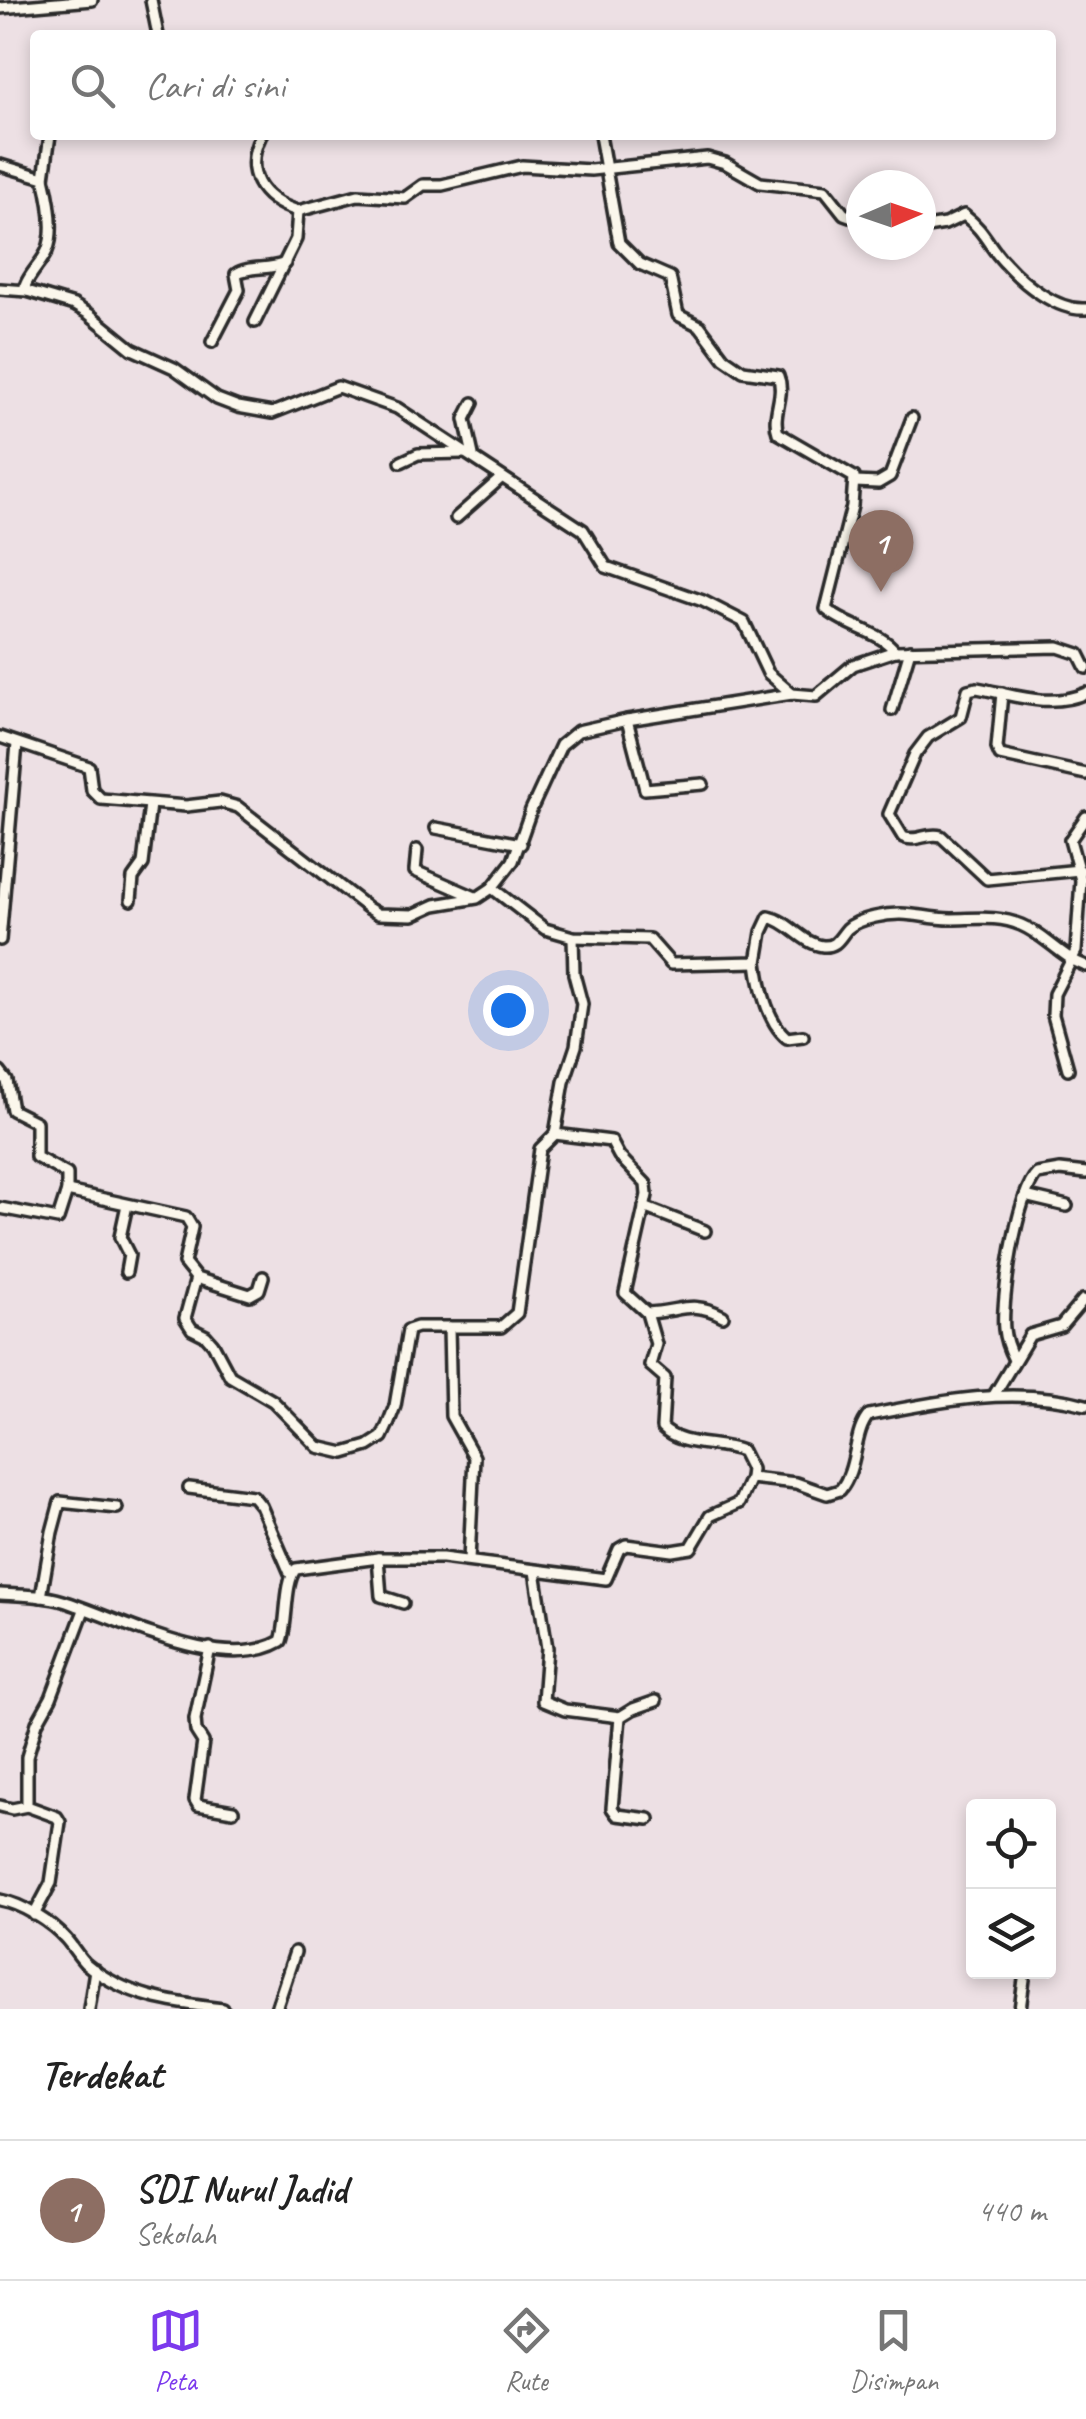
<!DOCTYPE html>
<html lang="id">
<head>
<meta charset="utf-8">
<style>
	:root { --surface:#fff; --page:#f6f6f6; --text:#222; --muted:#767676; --line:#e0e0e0; --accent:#7c3aed }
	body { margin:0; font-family:Caveat,sans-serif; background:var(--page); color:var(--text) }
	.controls { position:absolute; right:30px; bottom:30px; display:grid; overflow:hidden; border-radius:10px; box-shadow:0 5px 15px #0003 }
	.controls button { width:90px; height:90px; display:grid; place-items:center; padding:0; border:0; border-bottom:2px solid var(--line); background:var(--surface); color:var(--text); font:50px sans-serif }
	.compass { position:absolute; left:846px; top:170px; width:90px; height:90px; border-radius:50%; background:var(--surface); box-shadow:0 5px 15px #0003; rotate:88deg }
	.you { position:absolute; left:508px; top:1010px; width:35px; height:35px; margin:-25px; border:8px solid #fff; border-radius:50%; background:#1a73e8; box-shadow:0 0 0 15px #1a73e833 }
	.badge { display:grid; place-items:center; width:65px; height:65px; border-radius:50%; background:var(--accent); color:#fff; font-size:32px; font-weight:700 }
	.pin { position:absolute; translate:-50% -82px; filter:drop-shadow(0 2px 5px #0008) }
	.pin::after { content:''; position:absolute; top:52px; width:35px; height:30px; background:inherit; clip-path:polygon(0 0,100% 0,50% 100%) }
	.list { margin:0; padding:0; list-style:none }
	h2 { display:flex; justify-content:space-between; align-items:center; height:130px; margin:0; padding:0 40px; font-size:42px }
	h2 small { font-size:32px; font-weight:400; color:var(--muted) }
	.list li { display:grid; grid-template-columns:65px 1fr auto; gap:30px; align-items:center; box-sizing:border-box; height:140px; padding:0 40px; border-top:2px solid var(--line) }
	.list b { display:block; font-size:38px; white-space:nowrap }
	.list p { margin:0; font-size:32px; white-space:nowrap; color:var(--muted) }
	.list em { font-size:32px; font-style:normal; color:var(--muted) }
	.icon { flex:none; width:55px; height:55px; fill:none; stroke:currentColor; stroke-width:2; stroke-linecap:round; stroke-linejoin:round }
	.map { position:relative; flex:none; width:1086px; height:2009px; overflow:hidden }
	.search { position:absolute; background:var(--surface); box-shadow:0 5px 15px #0003; left:30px; right:30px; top:30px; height:110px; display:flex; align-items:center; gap:25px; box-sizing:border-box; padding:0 35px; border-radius:10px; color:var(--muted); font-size:38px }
	.sheet { height:270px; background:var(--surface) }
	nav { display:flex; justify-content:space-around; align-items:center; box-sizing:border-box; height:140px; border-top:2px solid var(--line); background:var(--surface); font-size:28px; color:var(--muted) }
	nav a { display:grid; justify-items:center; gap:5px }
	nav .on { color:var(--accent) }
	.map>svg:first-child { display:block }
</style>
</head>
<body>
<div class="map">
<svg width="1086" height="2009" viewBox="0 0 1086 2009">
	<rect width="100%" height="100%" fill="#ede0e4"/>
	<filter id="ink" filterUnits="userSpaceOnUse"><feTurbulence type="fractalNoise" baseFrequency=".01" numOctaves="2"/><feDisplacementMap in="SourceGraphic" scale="20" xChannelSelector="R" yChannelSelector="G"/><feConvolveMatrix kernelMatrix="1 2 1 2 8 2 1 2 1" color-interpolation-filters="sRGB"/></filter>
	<g filter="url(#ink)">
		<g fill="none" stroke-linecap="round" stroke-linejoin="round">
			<defs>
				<g id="street">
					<path d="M151,0L158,35"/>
					<path d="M0,8L92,0"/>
					<path d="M261,135C243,172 259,199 298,211L358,195L405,198L423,185H442L522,166L591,170L707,158L725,163L760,183L825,190L844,214L861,220"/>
					<path d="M600,135L619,243L640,264L670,277L678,315L700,326L724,358L743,371L778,376C786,395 771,414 778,433L854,477L852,506L826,609C846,627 880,631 895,651"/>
					<path d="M0,165L44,178C49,198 56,231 47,251C41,264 30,273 25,286L27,291L74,305L89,314L132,349L174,368L217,399L238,407L272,413L338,387L397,408L583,530L606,567L703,601L744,622L768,673L792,694"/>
					<path d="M44,178L50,135"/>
					<path d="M921,228L945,224L964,215C986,232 988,246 1005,263C1024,284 1057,311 1086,309"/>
					<path d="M0,289L27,291"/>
					<path d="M255,322L296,239L298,211"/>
					<path d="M212,342L239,290L236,274C249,265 269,271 285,263"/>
					<path d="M473,403L465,419L473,455"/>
					<path d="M401,462L418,454L464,453"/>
					<path d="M855,482L878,483L890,476L912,418"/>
					<path d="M456,518L501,478"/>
					<path d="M1002,693L997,748L1000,755L1086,774"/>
					<path d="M892,710L910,650"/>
					<path d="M627,720L645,789L703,784"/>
					<path d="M0,737L89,767L92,790L101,799L186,806L220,802L238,807L368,908L378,914L413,915L435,905L477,898L492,888L513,861L531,810L561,745L578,731L627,720L792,694L816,696L853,665L895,651L1058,647L1079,654L1086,668"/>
					<path d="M436,828L521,844"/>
					<path d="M417,850L415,871L475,897"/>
					<path d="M1080,870L987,879L941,836C927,832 916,843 903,837L889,814L915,754L928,737L961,717L968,690L977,688C1014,695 1050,709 1086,693"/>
					<path d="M492,888L545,929L573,937L649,939L671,964L757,962L762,932L769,917C789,921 803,944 823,946C837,947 839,938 847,929C853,923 866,919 875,917C908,909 922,919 952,919C975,919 998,915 1021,925C1045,935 1061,957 1086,966"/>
					<path d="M131,900L133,878L143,864L150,804"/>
					<path d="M573,937L574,974L582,1004L576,1046L564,1082L555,1134L611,1141L619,1156L646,1184L647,1195L625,1293L647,1313L656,1344L650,1365L665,1378L662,1428C682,1448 717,1441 742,1451L751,1469L750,1478"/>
					<path d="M0,940L17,744"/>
					<path d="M757,962C760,987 767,1021 787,1038L803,1036"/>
					<path d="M1068,1069L1053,1015L1054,994L1076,951L1081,880L1070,840L1086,817"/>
					<path d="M0,1072L7,1081L12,1110L36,1122V1157L67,1174V1191L58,1219L0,1208"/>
					<path d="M67,1191L186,1217L192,1227L184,1263L196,1278L250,1295L259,1290L263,1277"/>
					<path d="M1025,1196L1067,1206"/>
					<path d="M644,1207L705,1231"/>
					<path d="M126,1272L129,1255L120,1237L127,1205"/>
					<path d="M196,1278L185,1318L192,1329L206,1336L213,1344L230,1376L273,1401L318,1447L344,1453L368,1446L382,1437L388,1424L395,1406L408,1330L417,1327H501L517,1313L540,1149L555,1134"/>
					<path d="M647,1313C679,1312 692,1299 723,1316"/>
					<path d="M449,1327L451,1416L474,1457L469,1560"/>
					<path d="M1014,1360C1009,1350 1005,1341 1004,1329C1001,1300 1017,1193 1037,1174L1060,1170L1086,1173"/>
					<path d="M994,1395L1030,1335L1061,1326L1083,1300"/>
					<path d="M189,1488L253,1496L261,1506L290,1573"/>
					<path d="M378,1558L381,1596L403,1603"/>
					<path d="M535,1571L547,1648L543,1701L565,1710L620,1717L633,1709L656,1701"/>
					<path d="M0,1594C20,1595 43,1595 63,1601C121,1619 222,1675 281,1641C288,1622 284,1582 296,1569L378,1558H442L606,1579L619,1549L626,1545L672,1551L691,1548L710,1516L739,1503L750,1478L796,1483L827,1494L840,1490C858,1469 853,1432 869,1415C940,1401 1015,1386 1086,1405"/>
					<path d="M41,1597L52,1532L60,1502L117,1508"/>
					<path d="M210,1648L195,1719L196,1731L203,1742L195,1800L198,1805L233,1811"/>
					<path d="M620,1717L612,1808L617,1815L649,1819"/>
					<path d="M0,1806L12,1809L27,1806"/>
					<path d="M0,1900C22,1904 51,1922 66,1939C73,1947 78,1956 85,1963C125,1997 173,2003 223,2009"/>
					<path d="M34,1915L51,1883L60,1822L57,1817L27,1806V1757L37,1723L51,1698L84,1610"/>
					<path d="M89,2009L95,1970"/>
					<path d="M276,2009L295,1952"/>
					<path d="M1020,2009L1025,1972"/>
				</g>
			</defs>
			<use href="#street" stroke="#2b2b2b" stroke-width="16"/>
			<use href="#street" stroke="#fbf7ec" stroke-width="9"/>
		</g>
	</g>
</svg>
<div class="controls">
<button><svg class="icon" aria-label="locate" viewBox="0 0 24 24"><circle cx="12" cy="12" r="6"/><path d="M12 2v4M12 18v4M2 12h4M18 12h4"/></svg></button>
<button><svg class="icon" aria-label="layers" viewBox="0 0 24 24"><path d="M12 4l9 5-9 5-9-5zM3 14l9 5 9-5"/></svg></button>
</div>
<svg class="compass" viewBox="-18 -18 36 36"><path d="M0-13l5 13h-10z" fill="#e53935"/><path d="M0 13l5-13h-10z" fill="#767676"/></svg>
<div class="you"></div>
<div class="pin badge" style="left:881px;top:592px;background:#8d6e63">1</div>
<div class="search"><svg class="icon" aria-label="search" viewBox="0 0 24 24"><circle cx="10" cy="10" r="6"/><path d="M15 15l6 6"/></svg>Cari di sini</div>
</div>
<section class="sheet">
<h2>Terdekat<small></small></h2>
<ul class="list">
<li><span class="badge" style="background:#8d6e63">1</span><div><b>SDI Nurul Jadid</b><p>Sekolah</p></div><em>440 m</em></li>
</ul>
</section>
<nav>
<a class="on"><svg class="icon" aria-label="map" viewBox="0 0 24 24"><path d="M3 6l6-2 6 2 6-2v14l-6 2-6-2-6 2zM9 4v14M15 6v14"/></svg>Peta</a>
<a><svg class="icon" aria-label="directions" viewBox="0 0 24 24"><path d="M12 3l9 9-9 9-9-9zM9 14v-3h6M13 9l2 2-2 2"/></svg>Rute</a>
<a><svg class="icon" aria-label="saved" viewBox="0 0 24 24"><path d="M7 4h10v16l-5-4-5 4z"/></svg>Disimpan</a>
</nav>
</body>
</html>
